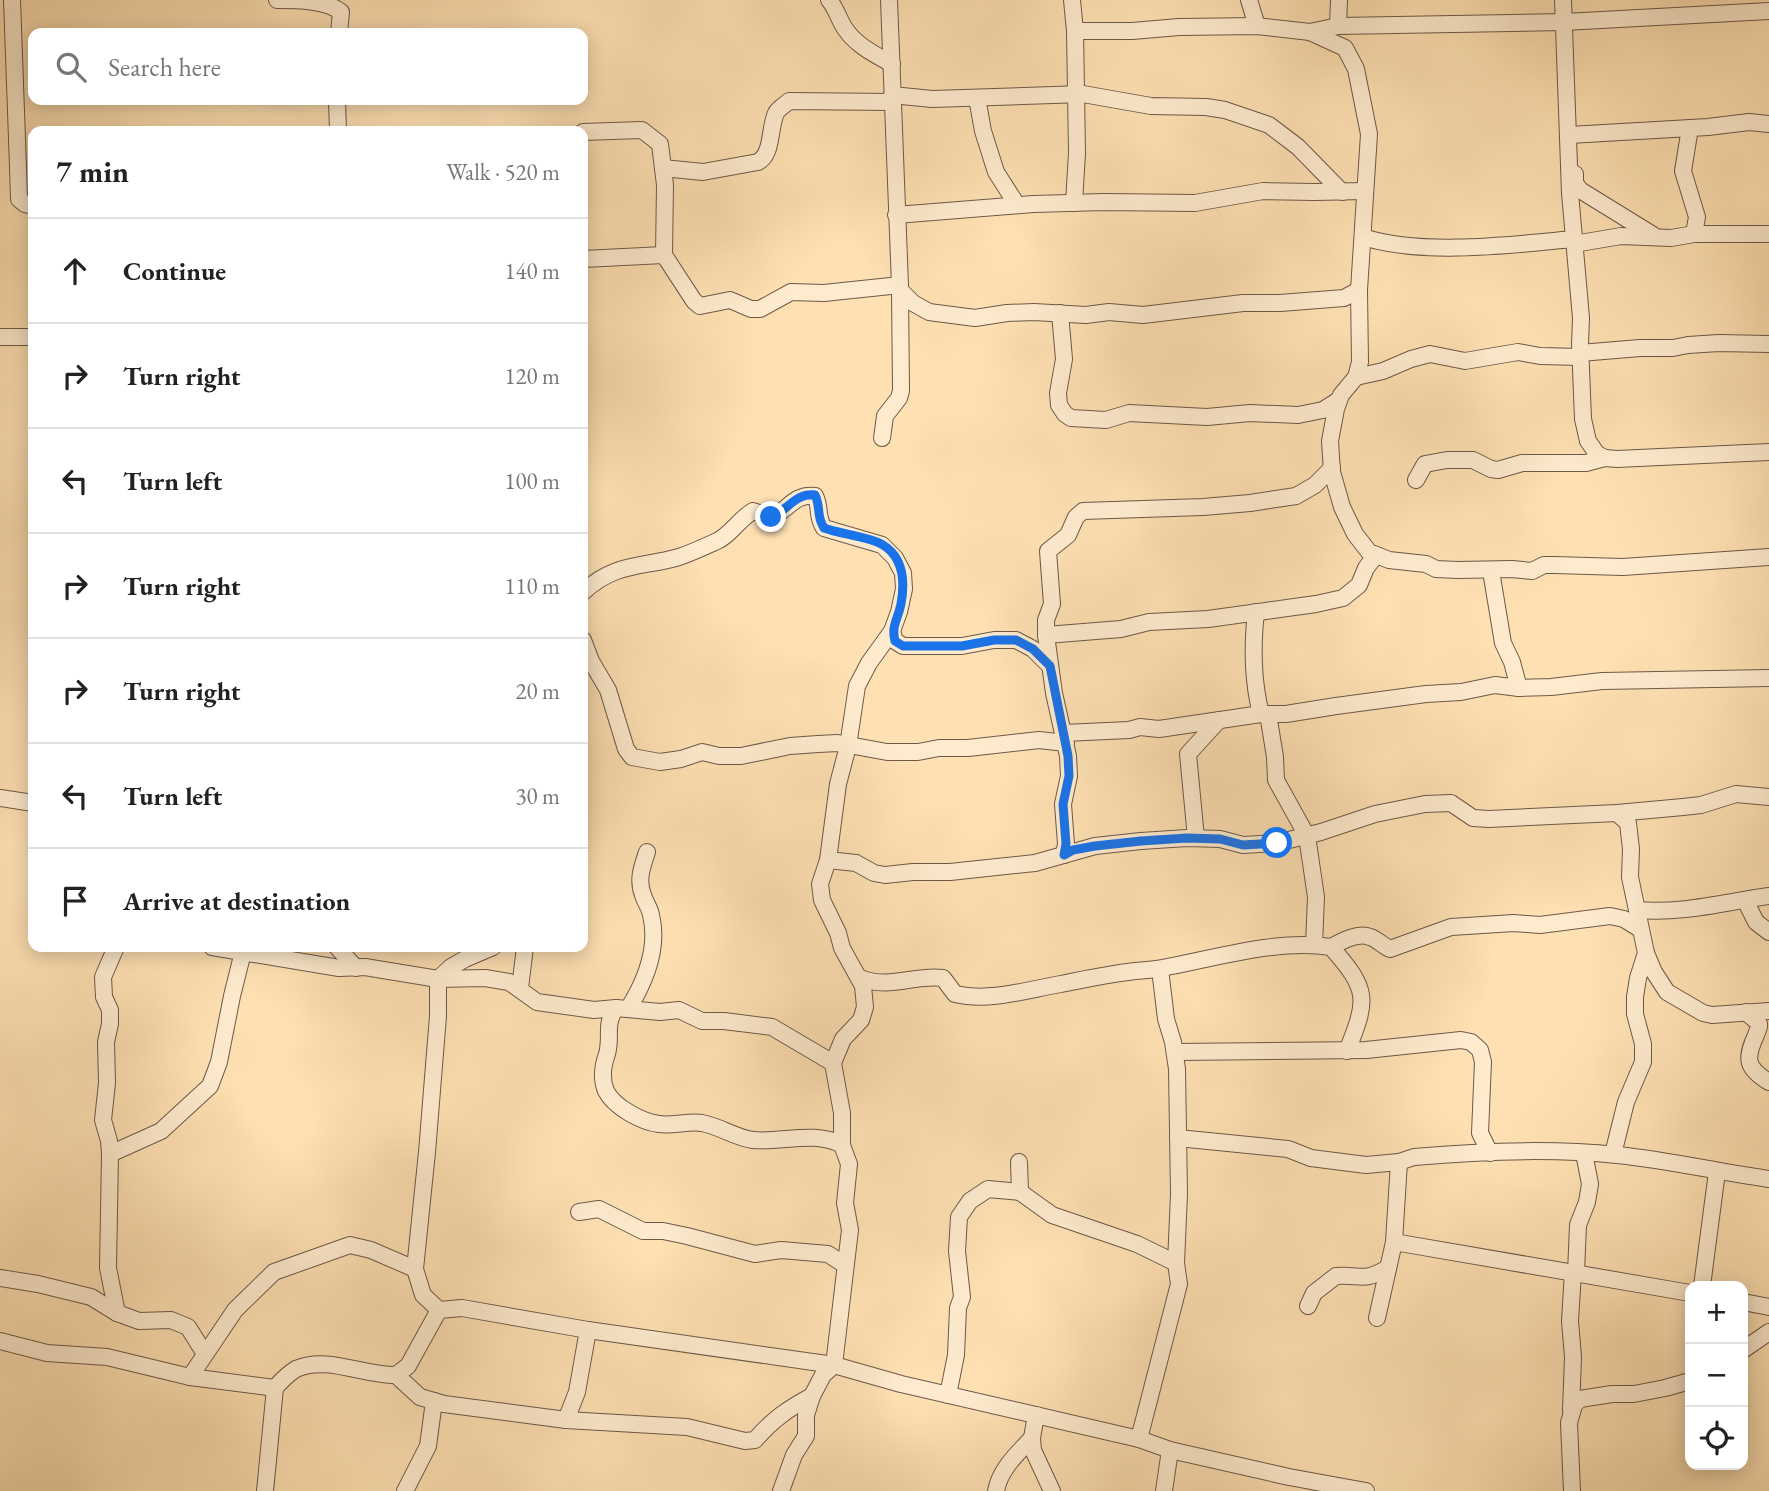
<!DOCTYPE html>
<html lang="en">
<head>
<meta charset="utf-8">
<style>
	:root { --surface:#fff; --page:#f6f6f6; --text:#222; --muted:#767676; --line:#e0e0e0 }
	body { margin:0; font-family:"EB Garamond",serif; background:var(--page); color:var(--text) }
	.controls { position:absolute; right:21px; bottom:21px; display:grid; overflow:hidden; border-radius:14px; box-shadow:0 4px 18px #0003 }
	.controls button { width:63px; height:63px; display:grid; place-items:center; padding:0; border:0; border-bottom:2px solid var(--line); background:var(--surface); color:var(--text); font:35px sans-serif }
	.stop { position:absolute; width:21px; height:21px; margin:-16px; border:5px solid #1a73e8; border-radius:50%; background:#fff }
	.stop.end { background:#1a73e8; border-color:#fff; box-shadow:0 2px 7px #0008 }
	.list { margin:0; padding:0; list-style:none }
	h2 { display:flex; justify-content:space-between; align-items:center; height:91px; margin:0; padding:0 28px; font-size:30px }
	h2 small { font-size:23px; font-weight:400; color:var(--muted) }
	.list li { display:grid; grid-template-columns:46px 1fr auto; gap:21px; align-items:center; box-sizing:border-box; height:105px; padding:0 28px; border-top:2px solid var(--line) }
	.list b { display:block; font-size:26px; white-space:nowrap }
	.list em { font-size:23px; font-style:normal; color:var(--muted) }
	.icon { flex:none; width:38px; height:38px; fill:none; stroke:currentColor; stroke-width:2; stroke-linecap:round; stroke-linejoin:round }
	.map { position:relative; flex:none; width:1769px; height:1491px; overflow:hidden }
	.search { position:absolute; background:var(--surface); box-shadow:0 4px 18px #0003; left:28px; top:28px; width:560px; height:77px; display:flex; align-items:center; gap:18px; box-sizing:border-box; padding:0 24px; border-radius:14px; color:var(--muted); font-size:26px }
	.panel { position:absolute; background:var(--surface); box-shadow:0 4px 18px #0003; left:28px; top:126px; width:560px; height:826px; border-radius:14px }
	.map>svg:first-child { display:block }
</style>
</head>
<body>
<div class="map">
<svg width="1769" height="1491" viewBox="0 0 1769 1491">
	<rect width="100%" height="100%" fill="#fee0b3"/>
	<filter id="stains"><feTurbulence type="fractalNoise" baseFrequency=".00286" numOctaves="4"/><feColorMatrix values="0 0 0 0 .2 0 0 0 0 .09 0 0 0 0 .02 0 0 0 .5 -.17"/></filter>
	<radialGradient id="worn" r=".72"><stop offset=".6" stop-color="#630" stop-opacity="0"/><stop offset="1" stop-color="#630" stop-opacity=".3"/></radialGradient>
	<g fill="none" stroke-linecap="round" stroke-linejoin="round">
		<defs>
			<g id="minor">
				<path d="M12,0L18,167L19,199L25,204L33,206"/>
				<path d="M277,0C298,0 326,0 341,12L339,33"/>
				<path d="M829,0C837,9 839,21 846,30C857,46 876,55 892,64"/>
				<path d="M889,0L900,285V290L913,303L929,312L975,318L1007,313L1034,312L1086,315L1109,312L1143,315L1243,303H1280L1344,298L1359,290"/>
				<path d="M1072,0L1075,31L1077,153L1074,203"/>
				<path d="M1249,0L1257,26"/>
				<path d="M1563,0L1570,193L1581,318L1580,344L1583,419L1588,441L1597,454L1605,458L1617,459L1769,452"/>
				<path d="M1338,26L1339,0"/>
				<path d="M1075,31H1132L1179,27L1257,26L1310,32L1345,48L1356,69L1369,134L1359,290L1360,362L1356,377L1341,395L1336,409L1330,441L1332,472L1342,507L1355,534L1369,552L1389,560L1426,564L1436,569L1458,570L1512,569L1532,571L1544,565H1554L1623,567L1769,557"/>
				<path d="M1310,32L1338,26L1564,22L1769,11"/>
				<path d="M892,95L932,99L1083,94L1151,106L1206,107L1225,110L1269,125L1298,147L1342,192"/>
				<path d="M977,98L983,131L996,172L1017,205"/>
				<path d="M337,100L338,131"/>
				<path d="M1690,128L1683,171L1697,217L1694,234"/>
				<path d="M583,132L642,130L660,144L665,185L664,255L694,301L700,306L730,300L751,309H760L791,292L824,293L900,285"/>
				<path d="M1569,135L1708,127L1749,122L1769,124"/>
				<path d="M663,168L703,172L758,162C773,154 769,128 776,113C779,108 785,105 789,101L892,102"/>
				<path d="M1575,174V183L1580,190L1653,235"/>
				<path d="M896,215L1033,204L1104,202L1195,203L1263,191L1314,192L1365,191"/>
				<path d="M1363,237C1422,256 1510,245 1573,239"/>
				<path d="M1574,244L1621,236L1671,238L1694,234H1769"/>
				<path d="M583,259L664,255"/>
				<path d="M1060,313L1064,359L1058,393L1059,405L1065,414L1071,418L1106,420L1129,413L1207,417L1250,413L1298,415L1323,410L1339,400"/>
				<path d="M0,337H33"/>
				<path d="M1580,353L1640,348H1673L1688,345L1719,343L1769,344"/>
				<path d="M1356,377L1383,371L1411,359L1430,354L1465,361L1518,352L1540,356L1581,357"/>
				<path d="M882,438L885,416L899,398L901,391L900,290"/>
				<path d="M1416,480L1425,464L1447,460H1473L1491,469L1498,470L1522,463H1586L1605,458"/>
				<path d="M1491,571L1503,643L1512,662L1519,688L1551,687L1602,681L1769,678"/>
				<path d="M583,592C616,562 641,568 679,557C691,553 704,547 715,542C730,536 739,519 753,511L771,517C788,511 794,493 815,496C821,507 816,516 824,528L882,545L895,558L903,573L904,589L899,612L892,631L869,663L857,686L848,746L838,784L828,860L820,884L822,900L838,933L842,948L863,986L865,1007L861,1020L843,1039L833,1063L842,1113V1145"/>
				<path d="M1256,612C1252,647 1252,679 1261,714"/>
				<path d="M892,631L895,641L903,646H962L994,640H1016L1033,649L1050,666"/>
				<path d="M1046,635L1121,629L1149,622L1208,619L1316,604L1343,598L1359,585L1366,568L1376,555"/>
				<path d="M583,640L591,661L608,690L626,749L632,757L660,762L681,759L702,752L719,756H741L790,746L818,744L838,743L887,752H918L939,748H968L1039,740L1066,743"/>
				<path d="M1268,714L1275,757L1276,780L1307,836L1316,897L1314,945"/>
				<path d="M1064,733L1129,730L1140,727L1159,729L1261,714H1286L1336,706L1426,694L1461,692L1495,685L1519,688"/>
				<path d="M0,798L33,803"/>
				<path d="M1196,838L1188,754L1219,720"/>
				<path d="M1064,855L1066,844L1063,804L1069,776L1068,756L1054,693L1046,635V620L1052,604L1048,551L1068,535L1076,517L1083,511L1203,507L1250,503L1296,496L1315,485L1332,468"/>
				<path d="M828,860L856,863L874,873L885,875L913,872H950L1035,863L1095,846L1141,841L1187,838L1220,839L1243,845L1277,843L1321,832L1375,814L1425,804L1451,803L1473,818L1489,819L1617,813L1683,807L1701,805L1736,794L1769,797"/>
				<path d="M1745,900L1756,922L1769,932"/>
				<path d="M1637,910C1682,914 1725,902 1769,896"/>
				<path d="M116,947L103,977L104,997L110,1010V1024L106,1042L107,1083L103,1120L109,1141L110,1154L108,1268L117,1313"/>
				<path d="M212,947L339,968L365,967L438,979L485,978L509,982L537,1002L594,1010L616,1008L660,1012L679,1010L702,1021H724L772,1027L833,1063"/>
				<path d="M337,947L356,968"/>
				<path d="M1331,947C1342,941 1358,932 1370,937C1377,939 1383,946 1390,949L1451,927L1514,923L1540,925L1610,916L1624,919L1640,929"/>
				<path d="M1646,953L1654,972L1667,992L1703,1013L1712,1015L1769,1011"/>
				<path d="M860,978C890,990 915,974 943,978L955,994C990,1002 1026,990 1061,984C1085,979 1110,974 1135,971C1144,970 1153,970 1162,968C1217,958 1275,939 1331,947C1369,990 1368,999 1347,1051"/>
				<path d="M520,988L525,947"/>
				<path d="M616,1008C604,1025 612,1036 607,1054C603,1065 601,1079 606,1091C614,1107 642,1122 659,1124C673,1126 688,1121 702,1123C719,1126 736,1138 753,1140C782,1143 815,1130 842,1145L849,1164L845,1203L850,1230L834,1365L823,1375L812,1396L806,1415V1436L794,1455L781,1491"/>
				<path d="M628,1009C645,982 659,948 651,915C650,908 645,902 643,895C637,880 642,867 647,852"/>
				<path d="M1746,1012C1749,1015 1757,1021 1759,1024C1760,1028 1757,1031 1756,1035C1745,1059 1746,1068 1769,1082"/>
				<path d="M1175,1052L1366,1050L1461,1040L1471,1042L1480,1050L1483,1062L1480,1133L1490,1153"/>
				<path d="M1178,1138L1288,1149L1311,1158L1366,1165L1399,1162L1414,1157C1481,1151 1550,1148 1617,1155C1668,1160 1718,1172 1769,1179"/>
				<path d="M110,1154L161,1131L210,1086L219,1062L232,996L243,952"/>
				<path d="M1613,1154L1626,1102L1643,1062V1044L1635,1014V997L1638,978L1646,953L1630,877L1631,849L1628,823L1617,813"/>
				<path d="M1019,1162L1020,1192L1052,1215L1137,1244L1176,1263"/>
				<path d="M579,1212L599,1209L643,1231H663L687,1236L755,1254L781,1250L828,1254L845,1265"/>
				<path d="M1394,1242L1690,1293"/>
				<path d="M1576,1273L1578,1225L1587,1202L1590,1184L1584,1153"/>
				<path d="M0,1278L38,1284L91,1297L117,1313L139,1321L171,1320L188,1327L205,1354"/>
				<path d="M1702,1286L1717,1172"/>
				<path d="M1743,1302L1769,1307"/>
				<path d="M1308,1306L1314,1293L1336,1276C1362,1274 1361,1283 1388,1268"/>
				<path d="M439,1310L423,1295L415,1269L427,1152L438,1016V979L451,967L465,959L493,947"/>
				<path d="M1377,1318L1394,1242L1399,1162"/>
				<path d="M0,1341L47,1353L107,1357L190,1377L275,1388"/>
				<path d="M1743,1350L1769,1332"/>
				<path d="M396,1375L420,1397L444,1404L566,1420L687,1427L745,1441L755,1440C772,1420 789,1408 812,1396"/>
				<path d="M190,1377L235,1310L274,1272L350,1245L371,1250L415,1269"/>
				<path d="M948,1395L956,1355L958,1308L962,1297L957,1251L959,1217L970,1201L988,1189L1020,1192"/>
				<path d="M1571,1410L1573,1357L1570,1321L1573,1272"/>
				<path d="M1036,1415L1032,1438L1033,1450L1052,1491"/>
				<path d="M566,1420L577,1392L588,1330"/>
				<path d="M1139,1439L1179,1284L1176,1263L1179,1194L1177,1069L1173,1042L1166,1019L1160,969"/>
				<path d="M265,1491L275,1388C281,1381 288,1374 296,1369C326,1355 365,1376 396,1375L408,1366L439,1310L462,1308L588,1330L834,1365L901,1384L1139,1439L1170,1450L1289,1477L1366,1491"/>
				<path d="M405,1491L428,1446L434,1401"/>
				<path d="M996,1491C1000,1469 1017,1454 1032,1438"/>
				<path d="M1164,1491L1170,1450"/>
				<path d="M1572,1491L1569,1423L1574,1405L1580,1399L1612,1394H1634L1665,1388L1690,1381"/>
			</g>
		</defs>
		<use href="#minor" stroke="#6c5948" stroke-width="18"/>
		<use href="#minor" stroke="#feebce" stroke-width="16"/>
	</g>
	<g fill="none" stroke-linecap="round" stroke-linejoin="round">
		<path stroke="#1a73e8" stroke-width="9" d="M771,517C788,511 794,493 815,495C821,507 816,516 824,528C840,534 871,537 883,545C904,558 905,582 901,604C898,619 891,626 895,641L903,646H962L994,640H1016L1033,649L1050,666L1068,756L1069,776L1063,804L1066,844L1064,855L1073,850L1095,846L1141,841L1187,838L1220,839L1243,845L1277,843"/>
	</g>
	<rect width="100%" height="100%" filter="url(#stains)"/>
	<rect width="100%" height="100%" fill="url(#worn)"/>
</svg>
<div class="controls">
<button>+</button>
<button>−</button>
<button><svg class="icon" aria-label="locate" viewBox="0 0 24 24"><circle cx="12" cy="12" r="6"/><path d="M12 2v4M12 18v4M2 12h4M18 12h4"/></svg></button>
</div>
<div class="stop" style="left:1277px;top:843px"></div>
<div class="stop end" style="left:771px;top:517px"></div>
<div class="search"><svg class="icon" aria-label="search" viewBox="0 0 24 24"><circle cx="10" cy="10" r="6"/><path d="M15 15l6 6"/></svg>Search here</div>
<section class="panel">
<h2>7 min<small>Walk · 520 m</small></h2>
<ul class="list">
<li><svg class="icon" aria-label="ahead" viewBox="0 0 24 24"><path d="M12 20V5M6 11l6-6 6 6"/></svg><div><b>Continue</b></div><em>140 m</em></li>
<li><svg class="icon" aria-label="right" viewBox="0 0 24 24"><path d="M7 20v-9h11M14 6l5 5-5 5"/></svg><div><b>Turn right</b></div><em>120 m</em></li>
<li><svg class="icon" aria-label="left" viewBox="0 0 24 24"><path d="M17 20v-9H6M10 6l-5 5 5 5"/></svg><div><b>Turn left</b></div><em>100 m</em></li>
<li><svg class="icon" aria-label="right" viewBox="0 0 24 24"><path d="M7 20v-9h11M14 6l5 5-5 5"/></svg><div><b>Turn right</b></div><em>110 m</em></li>
<li><svg class="icon" aria-label="right" viewBox="0 0 24 24"><path d="M7 20v-9h11M14 6l5 5-5 5"/></svg><div><b>Turn right</b></div><em>20 m</em></li>
<li><svg class="icon" aria-label="left" viewBox="0 0 24 24"><path d="M17 20v-9H6M10 6l-5 5 5 5"/></svg><div><b>Turn left</b></div><em>30 m</em></li>
<li><svg class="icon" aria-label="arrive" viewBox="0 0 24 24"><path d="M6 21V4h12l-3 4 3 4H6"/></svg><div><b>Arrive at destination</b></div></li>
</ul>
</section>
</div>
</body>
</html>
